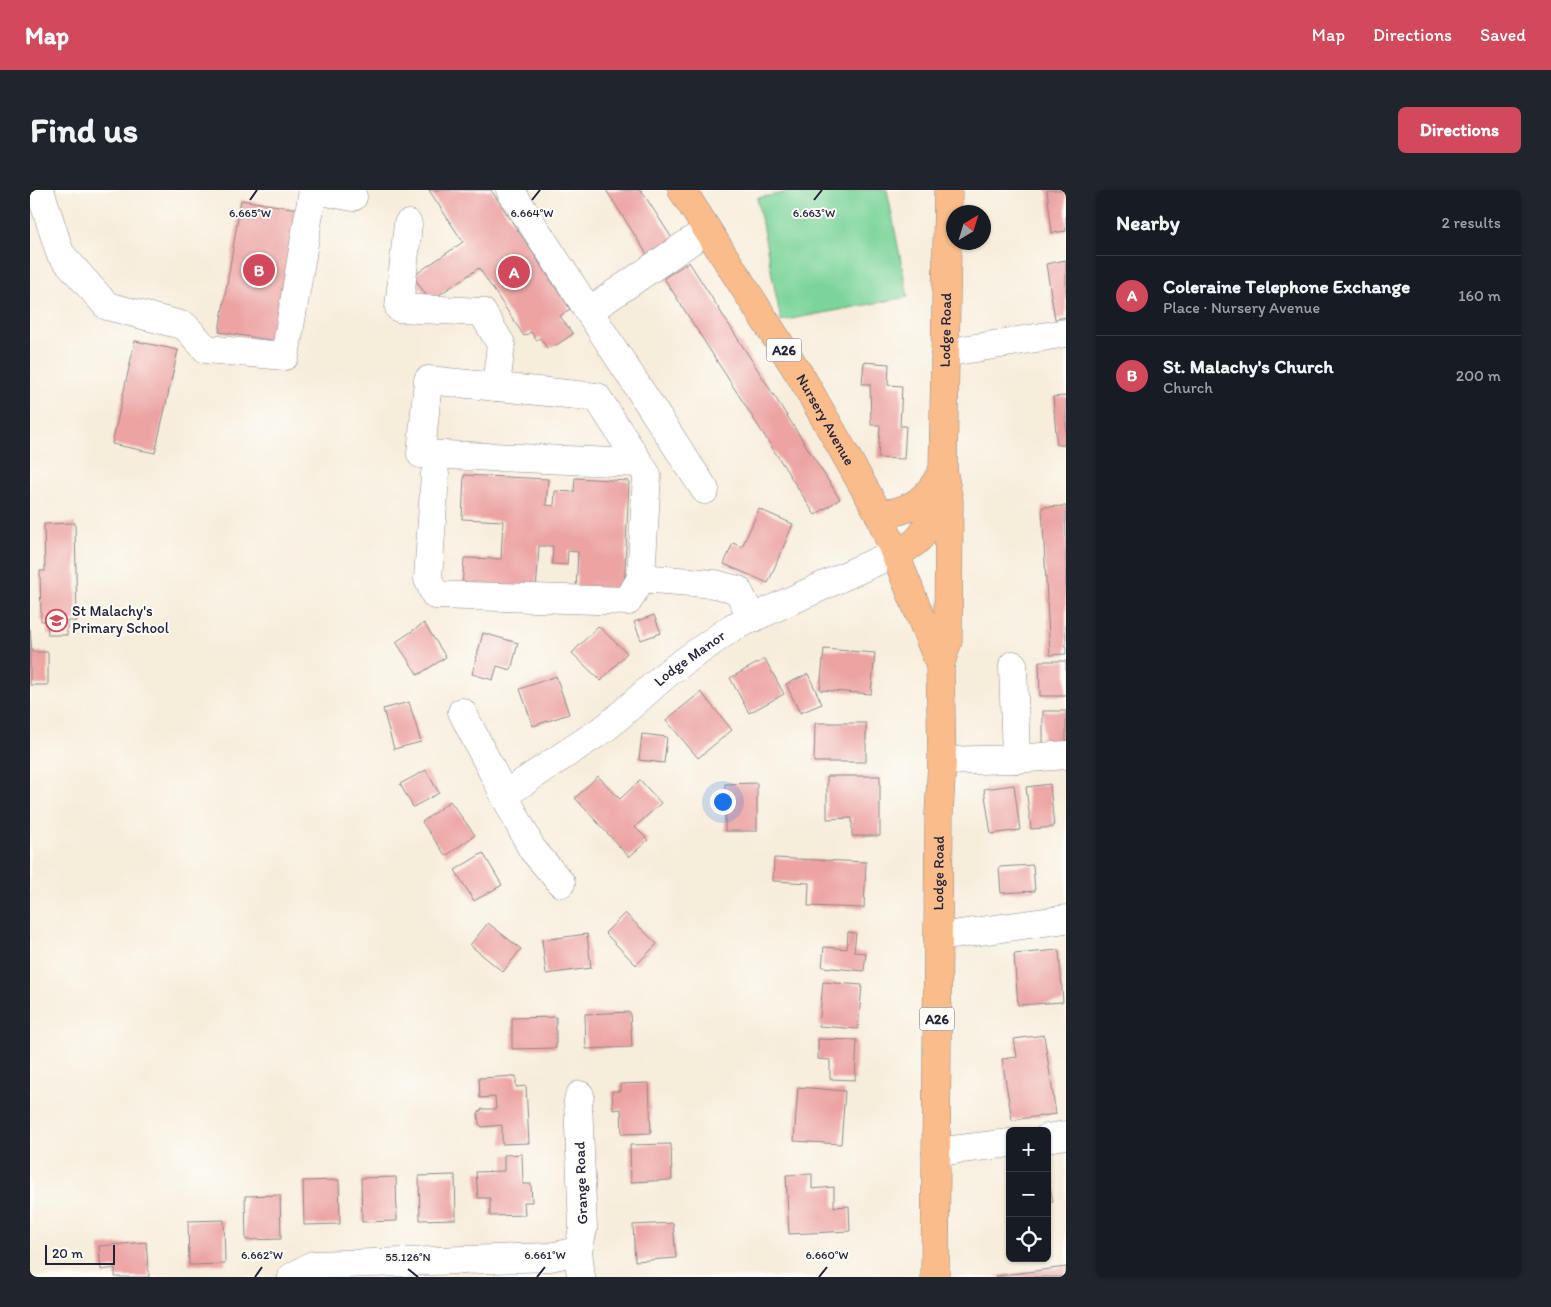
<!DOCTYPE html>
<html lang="en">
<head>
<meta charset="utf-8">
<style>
	:root { --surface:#171b24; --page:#20242c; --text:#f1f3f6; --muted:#9ea1a6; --line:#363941; --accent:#d1495b }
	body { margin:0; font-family:Itim,sans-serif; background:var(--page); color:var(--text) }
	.controls { position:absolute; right:15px; bottom:15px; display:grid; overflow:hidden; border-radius:8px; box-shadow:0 1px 4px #0004 }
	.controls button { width:45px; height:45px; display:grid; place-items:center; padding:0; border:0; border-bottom:1px solid var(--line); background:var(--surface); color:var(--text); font:25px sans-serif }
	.compass { position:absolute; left:916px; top:15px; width:45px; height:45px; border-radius:50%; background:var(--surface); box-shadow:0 1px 4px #0004; rotate:38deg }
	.scale { position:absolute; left:15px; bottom:12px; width:70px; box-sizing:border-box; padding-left:5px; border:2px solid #22223b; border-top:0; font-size:14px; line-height:18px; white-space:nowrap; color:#22223b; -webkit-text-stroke:4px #fdfcf7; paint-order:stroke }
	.you { position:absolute; left:692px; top:611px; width:18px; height:18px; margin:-12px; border:4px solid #fff; border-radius:50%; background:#1a73e8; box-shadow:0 0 0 8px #1a73e833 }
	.badge { display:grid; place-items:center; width:32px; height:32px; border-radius:50%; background:var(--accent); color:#fff; font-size:16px; font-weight:700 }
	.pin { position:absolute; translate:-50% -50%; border:2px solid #fff; box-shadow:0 1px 5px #0006 }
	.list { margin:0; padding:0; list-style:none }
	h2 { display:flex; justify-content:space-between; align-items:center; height:65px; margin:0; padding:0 20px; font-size:21px }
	h2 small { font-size:16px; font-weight:400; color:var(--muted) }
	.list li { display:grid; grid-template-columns:32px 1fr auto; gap:15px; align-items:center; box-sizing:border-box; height:80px; padding:0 20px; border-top:1px solid var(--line) }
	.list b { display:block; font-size:19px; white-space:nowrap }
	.list p { margin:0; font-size:16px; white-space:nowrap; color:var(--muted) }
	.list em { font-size:16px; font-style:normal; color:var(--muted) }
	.icon { flex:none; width:28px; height:28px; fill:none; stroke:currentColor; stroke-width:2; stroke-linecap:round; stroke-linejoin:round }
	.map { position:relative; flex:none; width:1036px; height:1087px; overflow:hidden; border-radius:8px }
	header { display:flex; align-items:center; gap:30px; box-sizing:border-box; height:70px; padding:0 25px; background:var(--accent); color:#fff }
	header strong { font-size:24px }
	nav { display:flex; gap:28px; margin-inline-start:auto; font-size:18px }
	.intro { display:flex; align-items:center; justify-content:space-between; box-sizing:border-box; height:120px; padding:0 30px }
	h1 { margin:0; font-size:35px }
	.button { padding:12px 22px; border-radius:8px; background:var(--accent); color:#fff; font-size:18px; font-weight:700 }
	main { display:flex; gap:30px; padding:0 30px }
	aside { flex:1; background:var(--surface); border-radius:8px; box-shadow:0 1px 4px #0004 }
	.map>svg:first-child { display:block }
</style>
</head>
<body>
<header>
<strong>Map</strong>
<nav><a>Map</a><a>Directions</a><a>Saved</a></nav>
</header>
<div class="intro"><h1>Find us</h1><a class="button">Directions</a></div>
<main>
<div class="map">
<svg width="1036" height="1087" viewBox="0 0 1036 1087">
	<rect width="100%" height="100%" fill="#fdfcf7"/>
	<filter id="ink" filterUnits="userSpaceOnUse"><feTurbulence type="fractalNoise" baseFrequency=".02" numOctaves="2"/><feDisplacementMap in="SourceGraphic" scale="10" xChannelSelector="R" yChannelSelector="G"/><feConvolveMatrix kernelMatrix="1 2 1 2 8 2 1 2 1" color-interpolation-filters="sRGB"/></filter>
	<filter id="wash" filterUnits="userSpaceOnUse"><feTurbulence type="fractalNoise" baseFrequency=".0096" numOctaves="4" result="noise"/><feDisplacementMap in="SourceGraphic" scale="20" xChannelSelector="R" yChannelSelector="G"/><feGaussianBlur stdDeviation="1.12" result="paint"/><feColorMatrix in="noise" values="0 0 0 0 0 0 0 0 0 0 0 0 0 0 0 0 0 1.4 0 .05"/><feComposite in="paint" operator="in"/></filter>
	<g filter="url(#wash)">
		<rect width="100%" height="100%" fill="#f7eddb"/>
		<path fill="#7cd49a" stroke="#4f7b6a" d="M770,0H857L878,107L751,131L727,8Z"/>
		<g id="blocks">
			<g fill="#eca3a2">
				<path d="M399,0H461L540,119L530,126L543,144L528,154L517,158L510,148L506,150L501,142L494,146L449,78L400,111L383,86L433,52Z"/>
				<path d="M576,0H611L645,53L620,69Z"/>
				<path d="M1017,0H1036V41L1022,43Z"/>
				<path d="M211,10L268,19L247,151L189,142Z"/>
				<path d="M1036,70V127L1025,129L1016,74Z"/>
				<path d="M659,72L810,309L785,325L634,88Z"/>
				<path d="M105,151L148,160L125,263L82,254Z"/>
				<path d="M834,172L859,174L858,195L872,196L870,236H876L874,269L848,268L850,235H841L840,194H832Z"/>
				<path d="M1036,206V255H1027L1023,207Z"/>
				<path d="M434,285L518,289L516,315L524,316L525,301L544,302L545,288L599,291L594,401L546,399L548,362L538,361L537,375L522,374L523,356H509L506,403L432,399L434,368L471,369L473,331L432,329Z"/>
				<path d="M1036,316V464L1020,465L1012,317Z"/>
				<path d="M729,319L763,334L738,393L694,374L703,353L712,357Z"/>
				<path d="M45,333L47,431H37V445H18L17,431H11L10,381H15L14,334Z"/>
				<path d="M624,425L631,443L611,450L604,432Z"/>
				<path d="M394,433L416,467L388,485L366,452Z"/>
				<path d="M568,436L597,463L571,491L542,463Z"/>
				<path d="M0,439L2,462H18V495H0Z"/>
				<path d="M453,443L488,453L481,480L467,476L463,490L442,484Z"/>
				<path d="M794,459L845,463L841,504L790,500Z"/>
				<path d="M735,469L754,504L719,523L700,488Z"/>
				<path d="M1009,471H1036V506H1010Z"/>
				<path d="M778,484L792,514L770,523L756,494Z"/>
				<path d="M526,486L539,524L503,536L490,499Z"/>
				<path d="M671,502L702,540L668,568L636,530Z"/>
				<path d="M379,512L391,552L364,559L353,519Z"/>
				<rect x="1013" y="521" width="23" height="35"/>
				<path d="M785,533H836V572H784Z"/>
				<path d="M612,544L637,547L634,573L609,570Z"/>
				<path d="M396,580L409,603L383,617L370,594Z"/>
				<path d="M568,586L590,609L610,590L631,613L605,637L618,650L599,667L545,608Z"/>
				<path d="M797,586H850V646H822V628L797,629Z"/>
				<path d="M727,593V641H695V594Z"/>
				<path d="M1020,594L1024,637L1001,639L996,597Z"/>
				<path d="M984,595L990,640L961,644L954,599Z"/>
				<path d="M420,611L445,645L416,666L392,632Z"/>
				<path d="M453,663L472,695L444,711L425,680Z"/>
				<path d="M744,668L836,672L834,718L778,716L779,693L743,691Z"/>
				<path d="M1003,675L1005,701L971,703L969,677Z"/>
				<path d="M595,723L627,754L606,775L575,743Z"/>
				<path d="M458,733L491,759L473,782L440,755Z"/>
				<path d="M818,742L826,743L824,762L836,763L834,781L792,777L794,757L817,759Z"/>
				<path d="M557,744L561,778L516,784L512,750Z"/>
				<path d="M1029,760L1033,812L988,815L984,764Z"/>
				<path d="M793,792L832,795L828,839L789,836Z"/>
				<path d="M600,822L602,857L556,859L555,824Z"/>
				<path d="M526,827V858L482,859V828Z"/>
				<path d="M1014,845L1026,924L982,930L972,869L987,867L984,849Z"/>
				<path d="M788,849L827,850L825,890L800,889V870L788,869Z"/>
				<path d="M486,886V897L496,896L499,953L472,954V935L452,937L449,934L448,923L452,919H466L465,907L450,908L449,888Z"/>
				<path d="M619,893L621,943L592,944L591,919L583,920L582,901H590V894Z"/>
				<path d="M768,897L815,901L811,954L764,951Z"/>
				<path d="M641,954L642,990L601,992L600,955Z"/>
				<path d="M492,964L493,994H501L502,1012H494L495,1025L460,1026V1008H448L446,982L474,981V965Z"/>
				<path d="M1017,980L1023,1012L1017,1013Z"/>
				<path d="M782,984V999L804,997V1017L819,1016L820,1041L759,1044L756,985Z"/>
				<path d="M425,985L426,1029L390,1030L389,986Z"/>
				<path d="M366,987L367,1031L332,1032L331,988Z"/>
				<path d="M309,990L310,1034L274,1035L273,991Z"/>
				<path d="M250,1005L251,1049L216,1050L215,1006Z"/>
				<path d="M194,1030L195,1074L159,1075L158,1031Z"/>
				<path d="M643,1033L646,1068L605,1071L603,1035Z"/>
				<path d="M116,1052L119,1087H85V1078L71,1080L69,1056Z"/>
				<path d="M1036,1077V1087H966V1086Z"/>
			</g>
		</g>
	</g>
	<g filter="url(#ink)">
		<use href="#blocks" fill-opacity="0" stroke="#8c888b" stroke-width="1"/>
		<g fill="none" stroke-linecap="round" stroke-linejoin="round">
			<defs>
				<g id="minor">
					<path d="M10,0L30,63L77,116L155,136L176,159L255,166L283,0"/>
					<path d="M286,0L323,7"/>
					<path d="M480,0L675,300"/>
					<path d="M378,34L369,118L452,122L471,154L466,197"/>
					<path d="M559,121L677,40"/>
					<path d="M915,163L1036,143"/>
					<path d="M608,273L391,264L398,190L567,207L617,285L611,388"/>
					<path d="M405,284L398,389L405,405L598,411L611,388L685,394L708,400L722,429"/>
					<path d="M983,475L986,569"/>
					<path d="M432,522L502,659L531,693"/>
					<path d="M912,571L986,569L1036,565"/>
					<path id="s1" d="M474,605L578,536L639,482L703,437L865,363"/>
					<path d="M908,747L1036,729"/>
					<path d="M1017,948L1036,945"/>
					<path d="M906,962L980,953"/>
					<path d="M548,1061L551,1087"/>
					<path d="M262,1087L283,1075L520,1067L548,1061L553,1039L548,911L550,905"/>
				</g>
				<g id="major">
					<path id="s2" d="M652,0L773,190L849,324L910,475"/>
					<path d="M849,324C882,322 898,309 913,280"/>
					<path d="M865,363C899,351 899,333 902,301"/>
					<path id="s3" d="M905,1087L909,624L912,571L910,475L918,451L919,311L913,280L918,0"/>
				</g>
			</defs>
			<use href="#minor" stroke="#8c888b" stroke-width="29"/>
			<use href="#major" stroke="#8c888b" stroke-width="29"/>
			<use href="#minor" stroke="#fff" stroke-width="28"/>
			<use href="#major" stroke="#f9bc8a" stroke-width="28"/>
		</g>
	</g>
	<path fill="none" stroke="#22223b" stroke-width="2" d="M220,10L227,0M502,10L510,0M784,10L792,0M378,1079L388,1087M225,1087L232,1077M507,1087L515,1077M789,1087L797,1077"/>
	<defs>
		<symbol id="school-ring" viewBox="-11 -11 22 22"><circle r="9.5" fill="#fdfcf7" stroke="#d1495b" stroke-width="1.5"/><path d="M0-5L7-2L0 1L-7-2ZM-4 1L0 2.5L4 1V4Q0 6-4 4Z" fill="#d1495b"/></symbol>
	</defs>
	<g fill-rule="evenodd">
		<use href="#school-ring" x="14" y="418" width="25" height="25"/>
	</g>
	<g text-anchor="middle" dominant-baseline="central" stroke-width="4" stroke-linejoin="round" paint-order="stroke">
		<g fill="#fdfcf7" stroke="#646373" stroke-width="1">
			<rect x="736.5" y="148.5" width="35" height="23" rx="4"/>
			<rect x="889.5" y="817.5" width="35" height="23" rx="4"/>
		</g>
		<g font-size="14" font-weight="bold" fill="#22223b">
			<text x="754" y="160">A26</text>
			<text x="907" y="829">A26</text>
		</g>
		<g font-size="15" fill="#22223b" stroke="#fdfcf7">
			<text stroke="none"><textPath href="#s3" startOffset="949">Lodge Road</textPath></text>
			<text stroke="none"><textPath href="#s2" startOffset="271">Nursery Avenue</textPath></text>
			<text stroke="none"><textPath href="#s1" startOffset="231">Lodge Manor</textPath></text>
			<text stroke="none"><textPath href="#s3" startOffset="404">Lodge Road</textPath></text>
			<text transform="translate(551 993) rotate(-92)">Grange Road</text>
		</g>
		<g font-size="15" fill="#22223b" stroke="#fdfcf7" text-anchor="start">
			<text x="42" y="421">St Malachy's<tspan x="42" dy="17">Primary School</tspan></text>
		</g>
	</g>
	<g font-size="12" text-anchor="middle" fill="#22223b" stroke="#fdfcf7" stroke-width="4" stroke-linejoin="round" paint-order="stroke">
		<text x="220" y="27">6.665°W</text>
		<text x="502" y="27">6.664°W</text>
		<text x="784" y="27">6.663°W</text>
		<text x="232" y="1069">6.662°W</text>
		<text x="515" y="1069">6.661°W</text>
		<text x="797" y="1069">6.660°W</text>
		<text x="378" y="1071">55.126°N</text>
	</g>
</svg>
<div class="controls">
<button>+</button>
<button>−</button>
<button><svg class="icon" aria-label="locate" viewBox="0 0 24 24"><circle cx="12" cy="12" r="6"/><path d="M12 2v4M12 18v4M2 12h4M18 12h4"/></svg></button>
</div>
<svg class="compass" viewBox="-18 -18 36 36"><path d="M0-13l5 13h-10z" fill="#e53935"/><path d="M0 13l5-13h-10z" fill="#9ea1a6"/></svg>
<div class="scale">20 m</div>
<div class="you"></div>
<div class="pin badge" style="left:484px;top:82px">A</div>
<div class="pin badge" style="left:229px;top:80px">B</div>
</div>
<aside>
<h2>Nearby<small>2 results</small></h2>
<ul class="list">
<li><span class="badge">A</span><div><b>Coleraine Telephone Exchange</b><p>Place · Nursery Avenue</p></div><em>160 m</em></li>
<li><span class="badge">B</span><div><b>St. Malachy's Church</b><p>Church</p></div><em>200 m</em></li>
</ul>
</aside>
</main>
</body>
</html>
